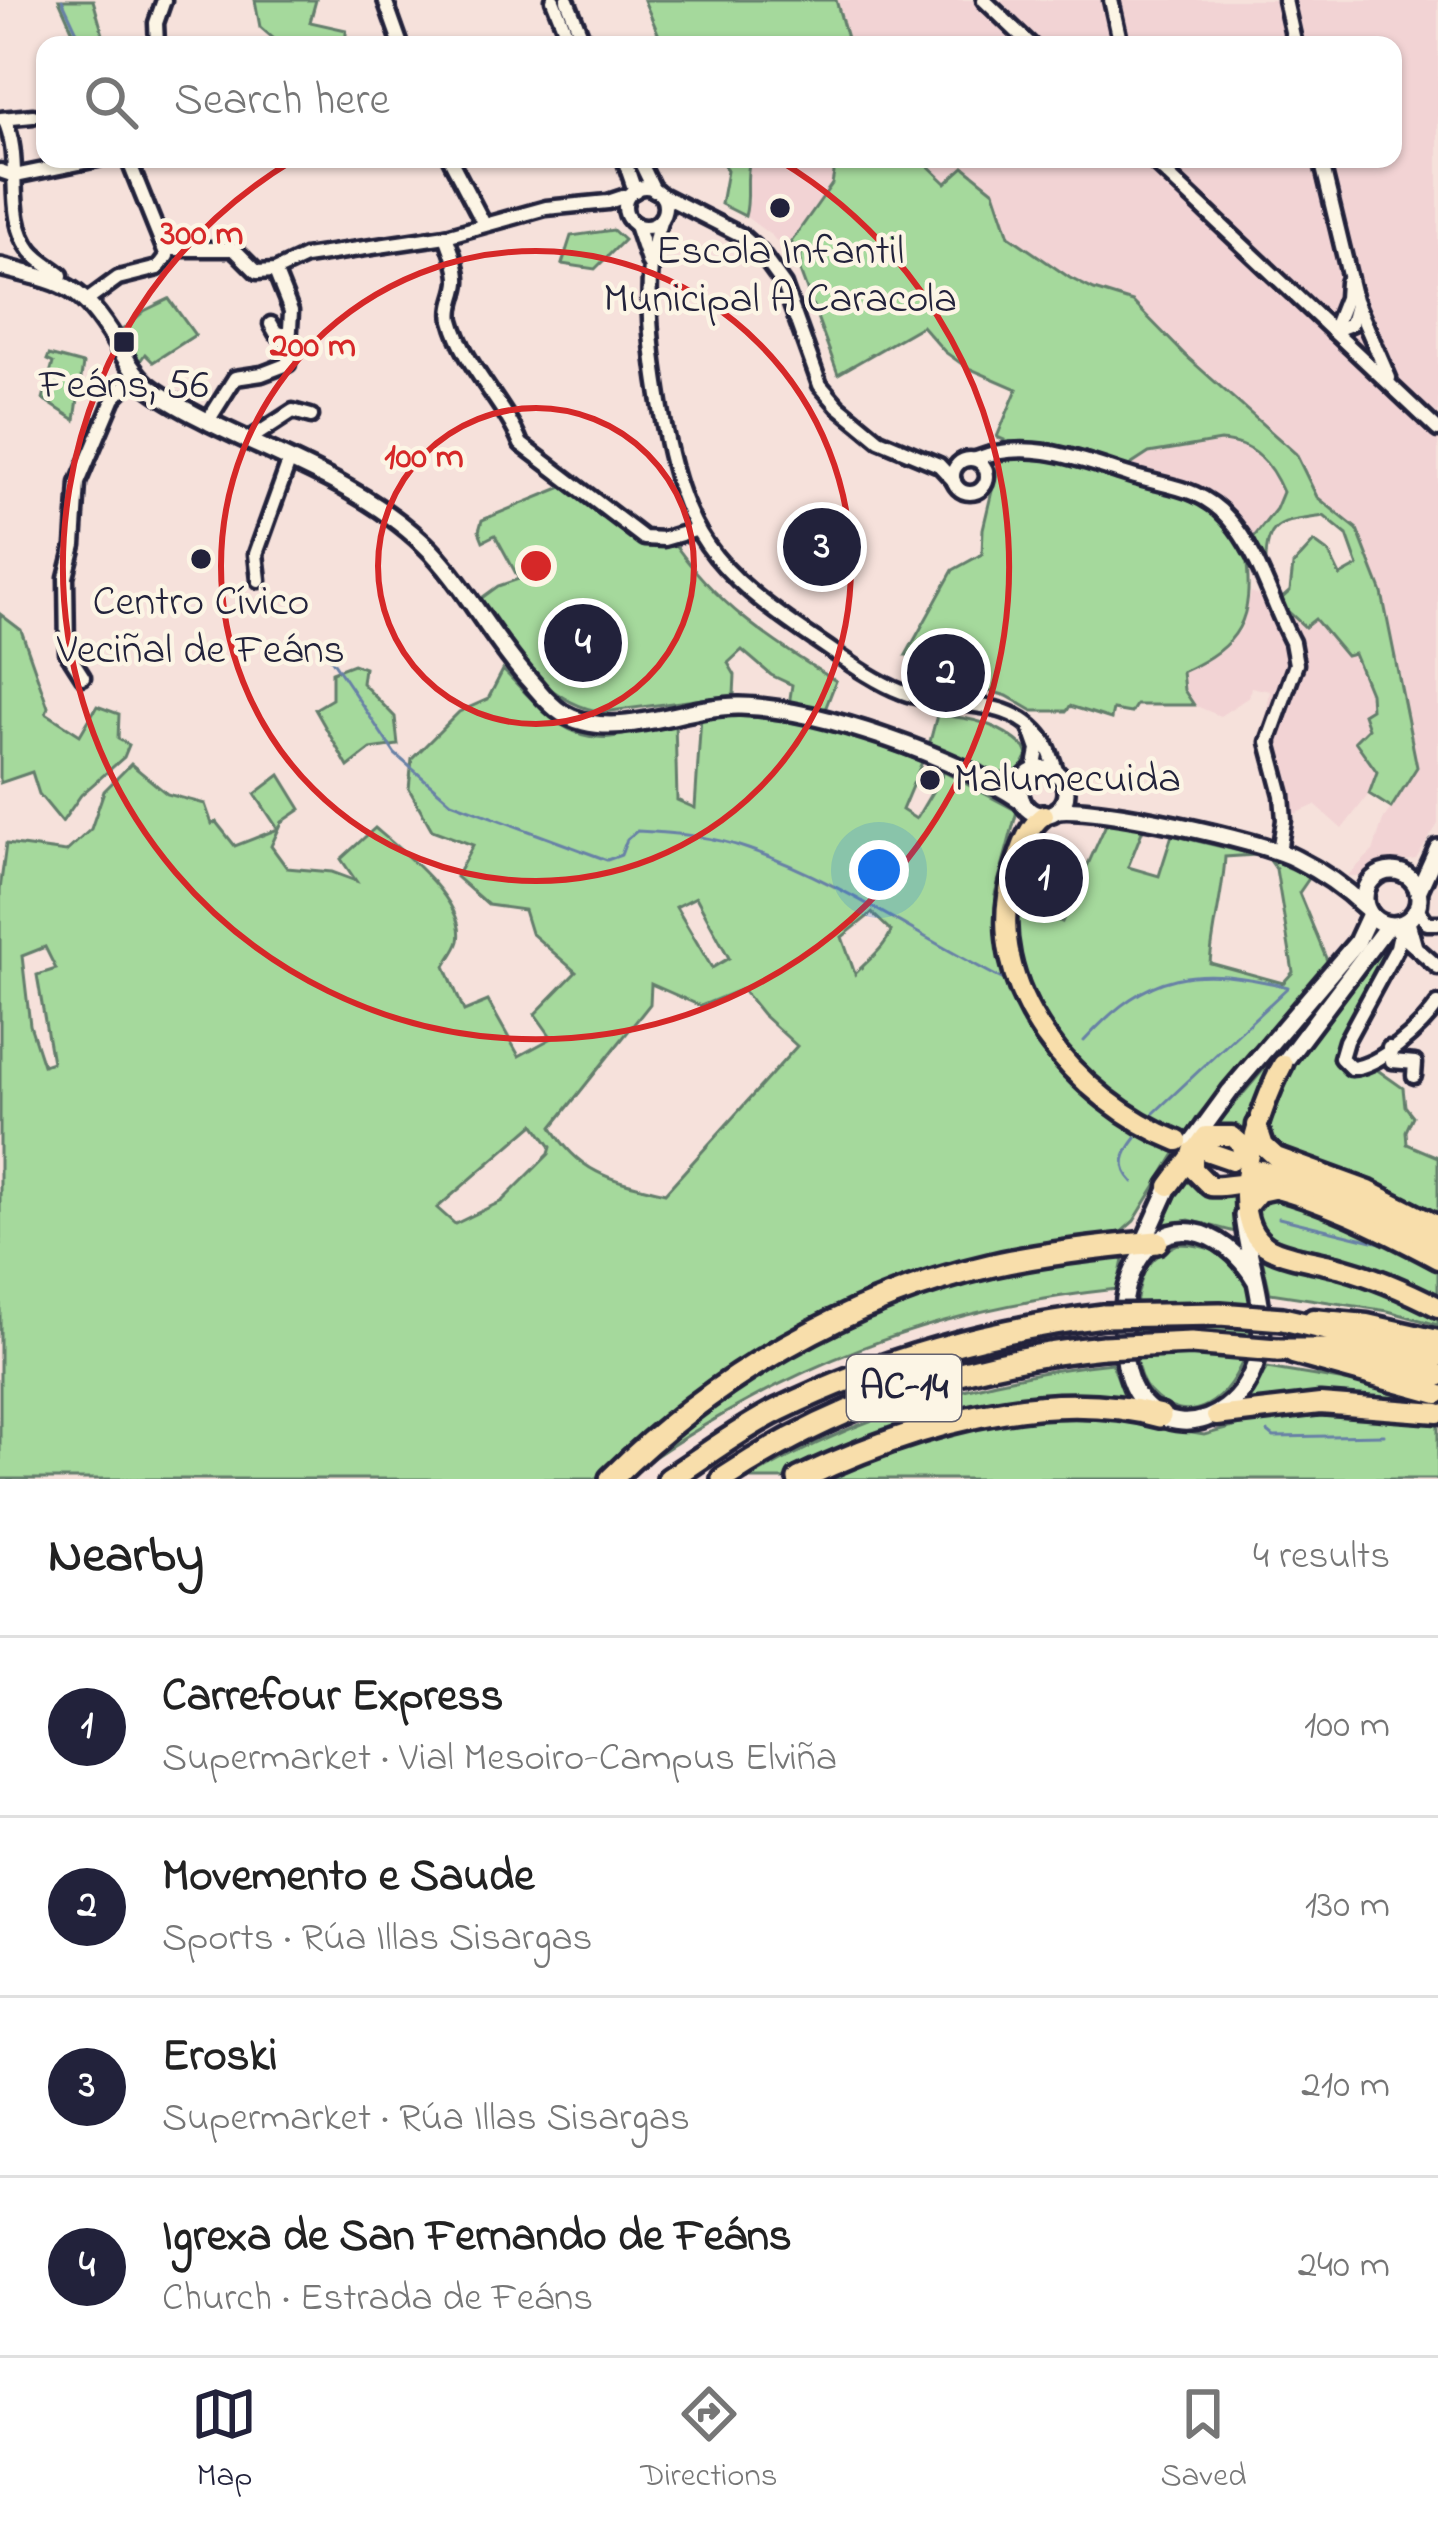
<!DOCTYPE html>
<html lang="en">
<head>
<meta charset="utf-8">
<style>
	:root { --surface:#fff; --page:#f6f6f6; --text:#222; --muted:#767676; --line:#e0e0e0; --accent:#22223b }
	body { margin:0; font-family:"Indie Flower",sans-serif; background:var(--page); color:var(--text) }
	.you { position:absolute; left:879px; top:870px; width:42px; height:42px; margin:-30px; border:9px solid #fff; border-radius:50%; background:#1a73e8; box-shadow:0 0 0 18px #1a73e833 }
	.badge { display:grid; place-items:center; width:78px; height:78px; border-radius:50%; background:var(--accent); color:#fff; font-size:39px; font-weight:700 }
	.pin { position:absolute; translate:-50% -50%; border:6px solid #fff; box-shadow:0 3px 12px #0006 }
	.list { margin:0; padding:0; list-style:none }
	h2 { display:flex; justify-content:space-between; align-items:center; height:156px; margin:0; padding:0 48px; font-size:51px }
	h2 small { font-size:39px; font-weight:400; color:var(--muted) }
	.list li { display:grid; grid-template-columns:78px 1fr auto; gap:36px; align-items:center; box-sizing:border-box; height:180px; padding:0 48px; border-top:3px solid var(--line) }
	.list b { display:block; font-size:45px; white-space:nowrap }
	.list p { margin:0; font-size:39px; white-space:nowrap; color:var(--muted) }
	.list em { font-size:39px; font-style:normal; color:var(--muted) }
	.icon { flex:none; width:66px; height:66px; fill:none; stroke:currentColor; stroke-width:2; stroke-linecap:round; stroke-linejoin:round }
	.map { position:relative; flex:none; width:1438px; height:1479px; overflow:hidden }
	.search { position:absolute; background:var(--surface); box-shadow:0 3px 9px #0004; left:36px; right:36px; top:36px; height:132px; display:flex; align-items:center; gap:30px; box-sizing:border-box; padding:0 42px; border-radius:24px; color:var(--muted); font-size:45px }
	.sheet { height:876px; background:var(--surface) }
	nav { display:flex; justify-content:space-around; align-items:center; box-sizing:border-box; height:168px; border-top:3px solid var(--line); background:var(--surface); font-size:33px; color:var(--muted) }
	nav a { display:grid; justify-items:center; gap:6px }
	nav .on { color:var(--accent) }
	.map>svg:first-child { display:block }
</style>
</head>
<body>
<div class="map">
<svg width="1438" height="1479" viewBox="0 0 1438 1479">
	<rect width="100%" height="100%" fill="#f6e1db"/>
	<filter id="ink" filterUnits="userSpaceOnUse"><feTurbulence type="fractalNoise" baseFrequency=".00833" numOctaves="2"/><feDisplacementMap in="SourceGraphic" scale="24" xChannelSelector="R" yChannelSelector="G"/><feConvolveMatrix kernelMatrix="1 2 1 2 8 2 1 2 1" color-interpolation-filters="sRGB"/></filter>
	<g filter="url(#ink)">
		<g fill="#f2d3d4">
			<path d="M836,0H1438V824L1416,859L1383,865L1363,876H1347L1373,851L1383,820L1417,768L1385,751L1369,794L1342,829L1315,805L1277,822L1275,795L1261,748L1270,691L1251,687L1249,697L1220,716L1194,705L1184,690L1182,672L1241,630L1251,592L1315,618L1381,593L1357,529L1317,497L1296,454L1186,356L1133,302L1094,290L1070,278L1009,235L994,191L965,167L947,184L921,159H1393V45H849Z"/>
			<path d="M750,159H829L834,173L832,184L785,252L772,236L745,216L750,200L744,180Z"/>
			<path d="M1220,441L1241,442L1261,455L1283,492L1276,509L1249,542L1185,483L1124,469L1149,453Z"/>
		</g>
		<g fill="#a5d99c" stroke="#647e6c" stroke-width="3" fill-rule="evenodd">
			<path d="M59,0H93L106,45H79Z"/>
			<path d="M255,0H316L310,22L346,30V45H281L260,27Z"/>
			<path d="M644,0H836L849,45H663Z"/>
			<path d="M721,159H750C744,180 751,196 745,216L721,204L727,171Z"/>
			<path d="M829,159H921L946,183L964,167L994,191L1009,236L1070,278L1094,290L1133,302L1186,356L1296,454L1317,497L1357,529L1382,593L1417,767L1391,808L1369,794L1377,772L1355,741L1368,728L1363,714L1371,709L1370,693L1354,654L1346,656L1315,619L1305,627L1278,602L1290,591L1293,565L1314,542L1329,553L1340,576L1358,566L1347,535L1324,516C1277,523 1264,520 1266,577L1246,555C1254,619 1241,645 1182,672L1184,690L1194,705H1136L1131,713L1113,710L1111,719L1070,706L1067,711H1033L1007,696L955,681V662L906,655L953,570L982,554L983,529L1004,440L997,437L1017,389L966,367L945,352L922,326L838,374L800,271L801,255L791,242L832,184L834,173ZM1220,441C1254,443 1270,462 1283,492L1276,509L1250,542L1211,497L1185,483L1126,468L1149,453Z"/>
			<path d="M613,230L624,240L595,269L562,264L571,236Z"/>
			<path d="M169,299L195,335L153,362L145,354L140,361L121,331L144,311Z"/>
			<path d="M49,355L83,364L75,420L43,399L53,363L47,360Z"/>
			<path d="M565,486L643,541L672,540C714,603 772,642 836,681L824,712L789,705L792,685L771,675L742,650L728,663L735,675L734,695L603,712C544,704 510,646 476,602L498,586L519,579L495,535L483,541L479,531L482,520Z"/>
			<path d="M0,614L21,630L48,707L46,713L80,735L97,706L119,714L118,739L129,745L124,757L81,795L62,822L39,794L32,772L0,783Z"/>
			<path d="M353,664L364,668L362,683L395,717L398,745L371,749L348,767L315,709L332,699V672Z"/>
			<path d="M503,670C534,700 563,743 611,737C632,735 654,725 675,720L677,800L695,808L701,716C781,713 849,732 922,762L902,810L916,819L944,772L1017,811L995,894L1062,922L1108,820L1143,829L1128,867L1159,876L1172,835L1256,855L1225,857C1223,893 1213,926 1210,963L1283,983L1293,972L1276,869L1269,859L1310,877L1299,893L1328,963L1198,1116L1134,1221L1118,1235L856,1303L619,1459L598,1479H0V890L6,844L66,852L91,829L104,791L131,764L167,794L205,804L212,824L216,822L235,846L278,829L255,794L280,775L301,809L282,822L271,846L287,868L332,872L356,881L341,859L375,828C401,850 467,902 459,941C457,949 449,959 445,966L464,1011L488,1001L519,1056L552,1038L535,1014L576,972L531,933L524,910L488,905L456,877L473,845L432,830L409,789L412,759L459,712L488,699ZM696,897L729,958L712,968L676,907ZM872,913L891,931C885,948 867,961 855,974L842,937ZM45,947L56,969L37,975L52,1062L43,1065L30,1025L22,956ZM651,984L701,1006L742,989L762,1014L797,1046L665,1193C616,1181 579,1175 552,1127L650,1004ZM534,1124L551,1147L549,1154L502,1201L455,1224L437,1208Z"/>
			<path d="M937,715C973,718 998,723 1025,748L1028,755L1020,770L994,774L928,749Z"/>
			<path d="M1392,944L1336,1048C1336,1063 1338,1070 1352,1077L1376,1069L1403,1088L1405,1106L1413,1116L1406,1131L1407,1144L1438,1157V1219L1270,1145L1265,1122L1275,1097L1296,1060L1378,950Z"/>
			<path d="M1302,1024L1266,1076L1243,1136L1215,1127Z"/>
			<path d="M1186,1172L1207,1192L1236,1189L1239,1233L1189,1220L1161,1227Z"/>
			<path d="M1271,1197L1359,1228L1438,1266V1296L1339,1255L1268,1239L1255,1212L1262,1200Z"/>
			<path d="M1178,1244C1318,1244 1230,1479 1149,1391C1128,1368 1131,1291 1148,1266C1156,1255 1166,1250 1178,1244Z"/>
			<path d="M1124,1255L1117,1289C929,1309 787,1365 632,1472L647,1453L776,1360L843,1325L912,1297L996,1271Z"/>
			<path d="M1262,1258C1325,1269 1381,1286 1438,1314V1325L1388,1311L1270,1293Z"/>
			<path d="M1112,1363L1126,1400L1087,1399L794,1473L783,1479H748C862,1414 981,1376 1112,1363Z"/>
			<path d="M1267,1368L1364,1384L1438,1405L1243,1404Z"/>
			<path d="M1077,1414L1204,1435L1248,1423L1299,1416L1377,1415L1438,1423V1479H828C907,1443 990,1417 1077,1414Z"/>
		</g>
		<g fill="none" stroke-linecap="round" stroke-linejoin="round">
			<g stroke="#6781a6" stroke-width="3">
				<path d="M62,0L76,30L89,45"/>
				<path d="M322,645L395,754L451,802L607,860L621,855L627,839L637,831C675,833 712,836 748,849C839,880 920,938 1006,981"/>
				<path d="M1084,1041C1149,969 1197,965 1288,987"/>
				<path d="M1154,1113L1287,988"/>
				<path d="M1133,1182C1118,1167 1124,1153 1136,1138"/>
				<path d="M1279,1218L1393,1246"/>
				<path d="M1268,1432L1274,1437L1384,1435"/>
			</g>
			<defs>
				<g id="minor">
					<path d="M385,0L401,45"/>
					<path d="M553,0L571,45"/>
					<path d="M567,0L585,45"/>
					<path d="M984,0L1031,45"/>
					<path d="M1111,0L1121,45"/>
					<path d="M1285,0L1295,45"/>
					<path d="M157,45L156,23L164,0"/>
					<path d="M1,119L33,116"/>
					<path d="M4,119C24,159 3,215 31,251C39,261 51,267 61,275L60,283"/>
					<path d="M450,159L484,224"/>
					<path d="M624,159L635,191"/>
					<path d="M639,159L654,190"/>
					<path d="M1151,159L1438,430"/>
					<path d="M1321,159L1355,300L1389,378"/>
					<path d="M0,171L15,176L98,159"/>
					<circle cx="645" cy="207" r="20"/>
					<path d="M660,194L741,235L760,252L784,285L820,385L838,406L879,440L939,465L954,481"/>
					<path d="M661,219C641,277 651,349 661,409C683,535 711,569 816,640C843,658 871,680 902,692C949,710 1011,693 1044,741C1051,751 1053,764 1058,775"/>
					<path d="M636,225L649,264"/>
					<path d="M446,236C451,250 459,268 458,282C457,295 449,306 452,320C464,366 504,401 521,444L644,538L664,539L695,530"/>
					<path d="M165,249H234L257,272L275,271L305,257L446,236L546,208L608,202L629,195"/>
					<path d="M88,300L118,278L158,268L167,256L128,159"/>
					<path d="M271,324L276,333L288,335"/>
					<path d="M1333,331L1346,298L1347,282"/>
					<path d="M1333,331L1351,324L1356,305"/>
					<path d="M208,421L235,378L262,374L288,364L291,311L275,271"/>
					<path d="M247,441L293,411L311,416"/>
					<circle cx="970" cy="476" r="17"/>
					<path d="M976,459C1027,438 1079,459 1129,475C1166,487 1200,486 1228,518C1259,552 1271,602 1292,642L1296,664L1268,742L1282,795L1284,820L1279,852"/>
					<path d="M259,580L256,554L289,462"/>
					<path d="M83,677L67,652L66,577L74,545L78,483L114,398L137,374"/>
					<path d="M1031,730L1038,750L1034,771"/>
					<path d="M1417,908L1427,923H1438"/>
					<path d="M1408,920L1415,945"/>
					<path d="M1397,931L1438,967"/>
					<path d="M1400,933L1397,947L1346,1041L1341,1058L1351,1068C1379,1067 1422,1027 1438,1004"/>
					<path d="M1389,1048L1392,1061L1415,1063L1414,1076"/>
				</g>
				<g id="tertiary">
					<path d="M0,267C65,283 79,283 116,342C125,358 134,374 148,386C167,401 190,412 211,423C284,459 365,487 424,544C464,582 491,639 530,681C539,691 549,705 562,713C614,744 683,705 740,706C819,708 957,757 1022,801"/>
					<circle cx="1043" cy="792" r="23"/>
					<path d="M1057,810C1096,805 1260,840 1296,859C1320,871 1346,889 1365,907"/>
					<circle cx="1392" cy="898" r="27"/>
					<path d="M1418,892L1438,848"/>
					<path d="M1277,1072L1388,925"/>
					<path d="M1192,1143L1230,1091L1357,942L1370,914"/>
					<path d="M1243,1215C1247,1263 1272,1310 1257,1359C1231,1446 1128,1444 1124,1348C1122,1325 1122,1298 1131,1276C1159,1206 1224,1227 1255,1280"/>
					<path d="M1140,1251L1172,1180"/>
				</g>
				<g id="primary">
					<path d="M1044,815C1026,828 1021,851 1014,871C977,987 1078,1102 1178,1141"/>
					<path d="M1257,1125L1264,1146L1276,1157L1369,1191L1438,1226"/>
					<path d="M1193,1151V1169L1210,1186C1225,1188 1240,1181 1256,1184C1319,1197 1381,1229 1438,1259"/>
					<path d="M1206,1151L1232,1160"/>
					<path d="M1261,1170L1365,1205L1438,1242"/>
					<path d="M1169,1186L1206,1136H1232L1240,1143L1244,1156"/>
				</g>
				<g id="trunk">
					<path d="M1283,1064C1263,1102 1217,1219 1269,1248C1290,1259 1319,1261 1342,1268C1375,1277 1407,1291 1438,1307"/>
					<path d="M1247,1206L1259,1192L1273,1189"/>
					<path d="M1313,1319L1367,1324L1438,1340"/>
					<path d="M1293,1354L1438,1394"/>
					<path d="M1216,1416L1320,1404L1438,1413"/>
				</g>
				<g id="motorway">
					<path d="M1283,1319L1438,1355"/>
					<path d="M1277,1350H1329L1438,1375"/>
					<path d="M611,1479C715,1376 849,1298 993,1265C1046,1253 1102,1247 1157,1242"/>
					<path d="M669,1479C705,1456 740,1429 778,1410C883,1359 988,1330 1103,1316"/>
					<path d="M723,1479C837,1403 966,1361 1103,1347"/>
					<path d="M799,1479C907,1428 1041,1384 1160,1416"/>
				</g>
			</defs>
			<use href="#minor" stroke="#22223b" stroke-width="21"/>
			<use href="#tertiary" stroke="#22223b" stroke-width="24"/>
			<use href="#primary" stroke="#22223b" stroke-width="27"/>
			<use href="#trunk" stroke="#22223b" stroke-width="27"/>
			<use href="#motorway" stroke="#22223b" stroke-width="30"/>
			<use href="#minor" stroke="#fcf5e5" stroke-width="12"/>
			<use href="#tertiary" stroke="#fcf5e5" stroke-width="15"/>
			<use href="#primary" stroke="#f8deab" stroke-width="18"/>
			<use href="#trunk" stroke="#f8deab" stroke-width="18"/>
			<use href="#motorway" stroke="#f8deab" stroke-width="21"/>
			<defs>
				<g id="motorway-bridge">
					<path d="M1103,1316L1220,1314L1283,1319"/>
					<path d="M1103,1347L1191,1343L1277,1350"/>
				</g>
			</defs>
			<use href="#motorway-bridge" stroke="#22223b" stroke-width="30" stroke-linecap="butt"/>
			<use href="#motorway-bridge" stroke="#f8deab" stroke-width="21"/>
		</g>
	</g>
	<g fill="none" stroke="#d62828" stroke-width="6">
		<circle cx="536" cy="566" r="158"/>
		<circle cx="536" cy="566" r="315"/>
		<path d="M780 161A473 473 0 1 1 292 161"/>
	</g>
	<g fill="#22223b" stroke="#fcf5e5" stroke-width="4.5">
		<circle cx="780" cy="208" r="12"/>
		<rect x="112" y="330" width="24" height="24" rx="6"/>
		<circle cx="201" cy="559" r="12"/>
		<circle cx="930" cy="780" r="12"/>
	</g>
	<g text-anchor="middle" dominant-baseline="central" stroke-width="9" stroke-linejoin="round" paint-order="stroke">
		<rect fill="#fcf5e5" stroke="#63616e" stroke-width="3" x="847" y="1355" width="114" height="66" rx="9"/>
		<g font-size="39" font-weight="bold" fill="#22223b">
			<text x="904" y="1388">AC-14</text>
		</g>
		<g font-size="42" fill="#22223b" stroke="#fcf5e5">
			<text x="780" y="252">Escola Infantil<tspan x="780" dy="48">Municipal A Caracola</tspan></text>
			<text x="124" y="386">Feáns, 56</text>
			<text x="201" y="603">Centro Cívico<tspan x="201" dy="48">Veciñal de Feáns</tspan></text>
			<text x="954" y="780" text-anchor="start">Malumecuida</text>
		</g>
	</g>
	<circle cx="536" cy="566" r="18" fill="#d62828" stroke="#fcf5e5" stroke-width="6"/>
	<g font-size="36" text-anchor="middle" font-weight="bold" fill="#d62828" stroke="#fcf5e5" stroke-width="9" stroke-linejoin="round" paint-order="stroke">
		<text x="202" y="244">300 m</text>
		<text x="313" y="356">200 m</text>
		<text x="424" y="467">100 m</text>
	</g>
</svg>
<div class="you"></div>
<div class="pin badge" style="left:1044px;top:878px">1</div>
<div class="pin badge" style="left:946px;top:673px">2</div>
<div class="pin badge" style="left:822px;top:547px">3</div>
<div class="pin badge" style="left:583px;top:643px">4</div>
<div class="search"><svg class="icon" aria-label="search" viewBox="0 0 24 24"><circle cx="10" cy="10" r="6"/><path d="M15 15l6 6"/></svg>Search here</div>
</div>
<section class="sheet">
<h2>Nearby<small>4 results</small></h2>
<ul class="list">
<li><span class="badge">1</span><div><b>Carrefour Express</b><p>Supermarket · Vial Mesoiro-Campus Elviña</p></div><em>100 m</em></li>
<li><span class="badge">2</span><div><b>Movemento e Saude</b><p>Sports · Rúa Illas Sisargas</p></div><em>130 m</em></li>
<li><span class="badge">3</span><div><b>Eroski</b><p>Supermarket · Rúa Illas Sisargas</p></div><em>210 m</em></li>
<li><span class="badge">4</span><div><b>Igrexa de San Fernando de Feáns</b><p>Church · Estrada de Feáns</p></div><em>240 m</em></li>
</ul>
</section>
<nav>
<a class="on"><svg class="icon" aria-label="map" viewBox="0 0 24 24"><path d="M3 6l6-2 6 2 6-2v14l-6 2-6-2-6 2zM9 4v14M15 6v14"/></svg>Map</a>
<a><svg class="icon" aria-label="directions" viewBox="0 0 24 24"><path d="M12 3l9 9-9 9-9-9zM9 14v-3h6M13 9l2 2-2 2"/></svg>Directions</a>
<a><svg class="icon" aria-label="saved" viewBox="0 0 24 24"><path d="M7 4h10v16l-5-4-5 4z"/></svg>Saved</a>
</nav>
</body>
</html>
